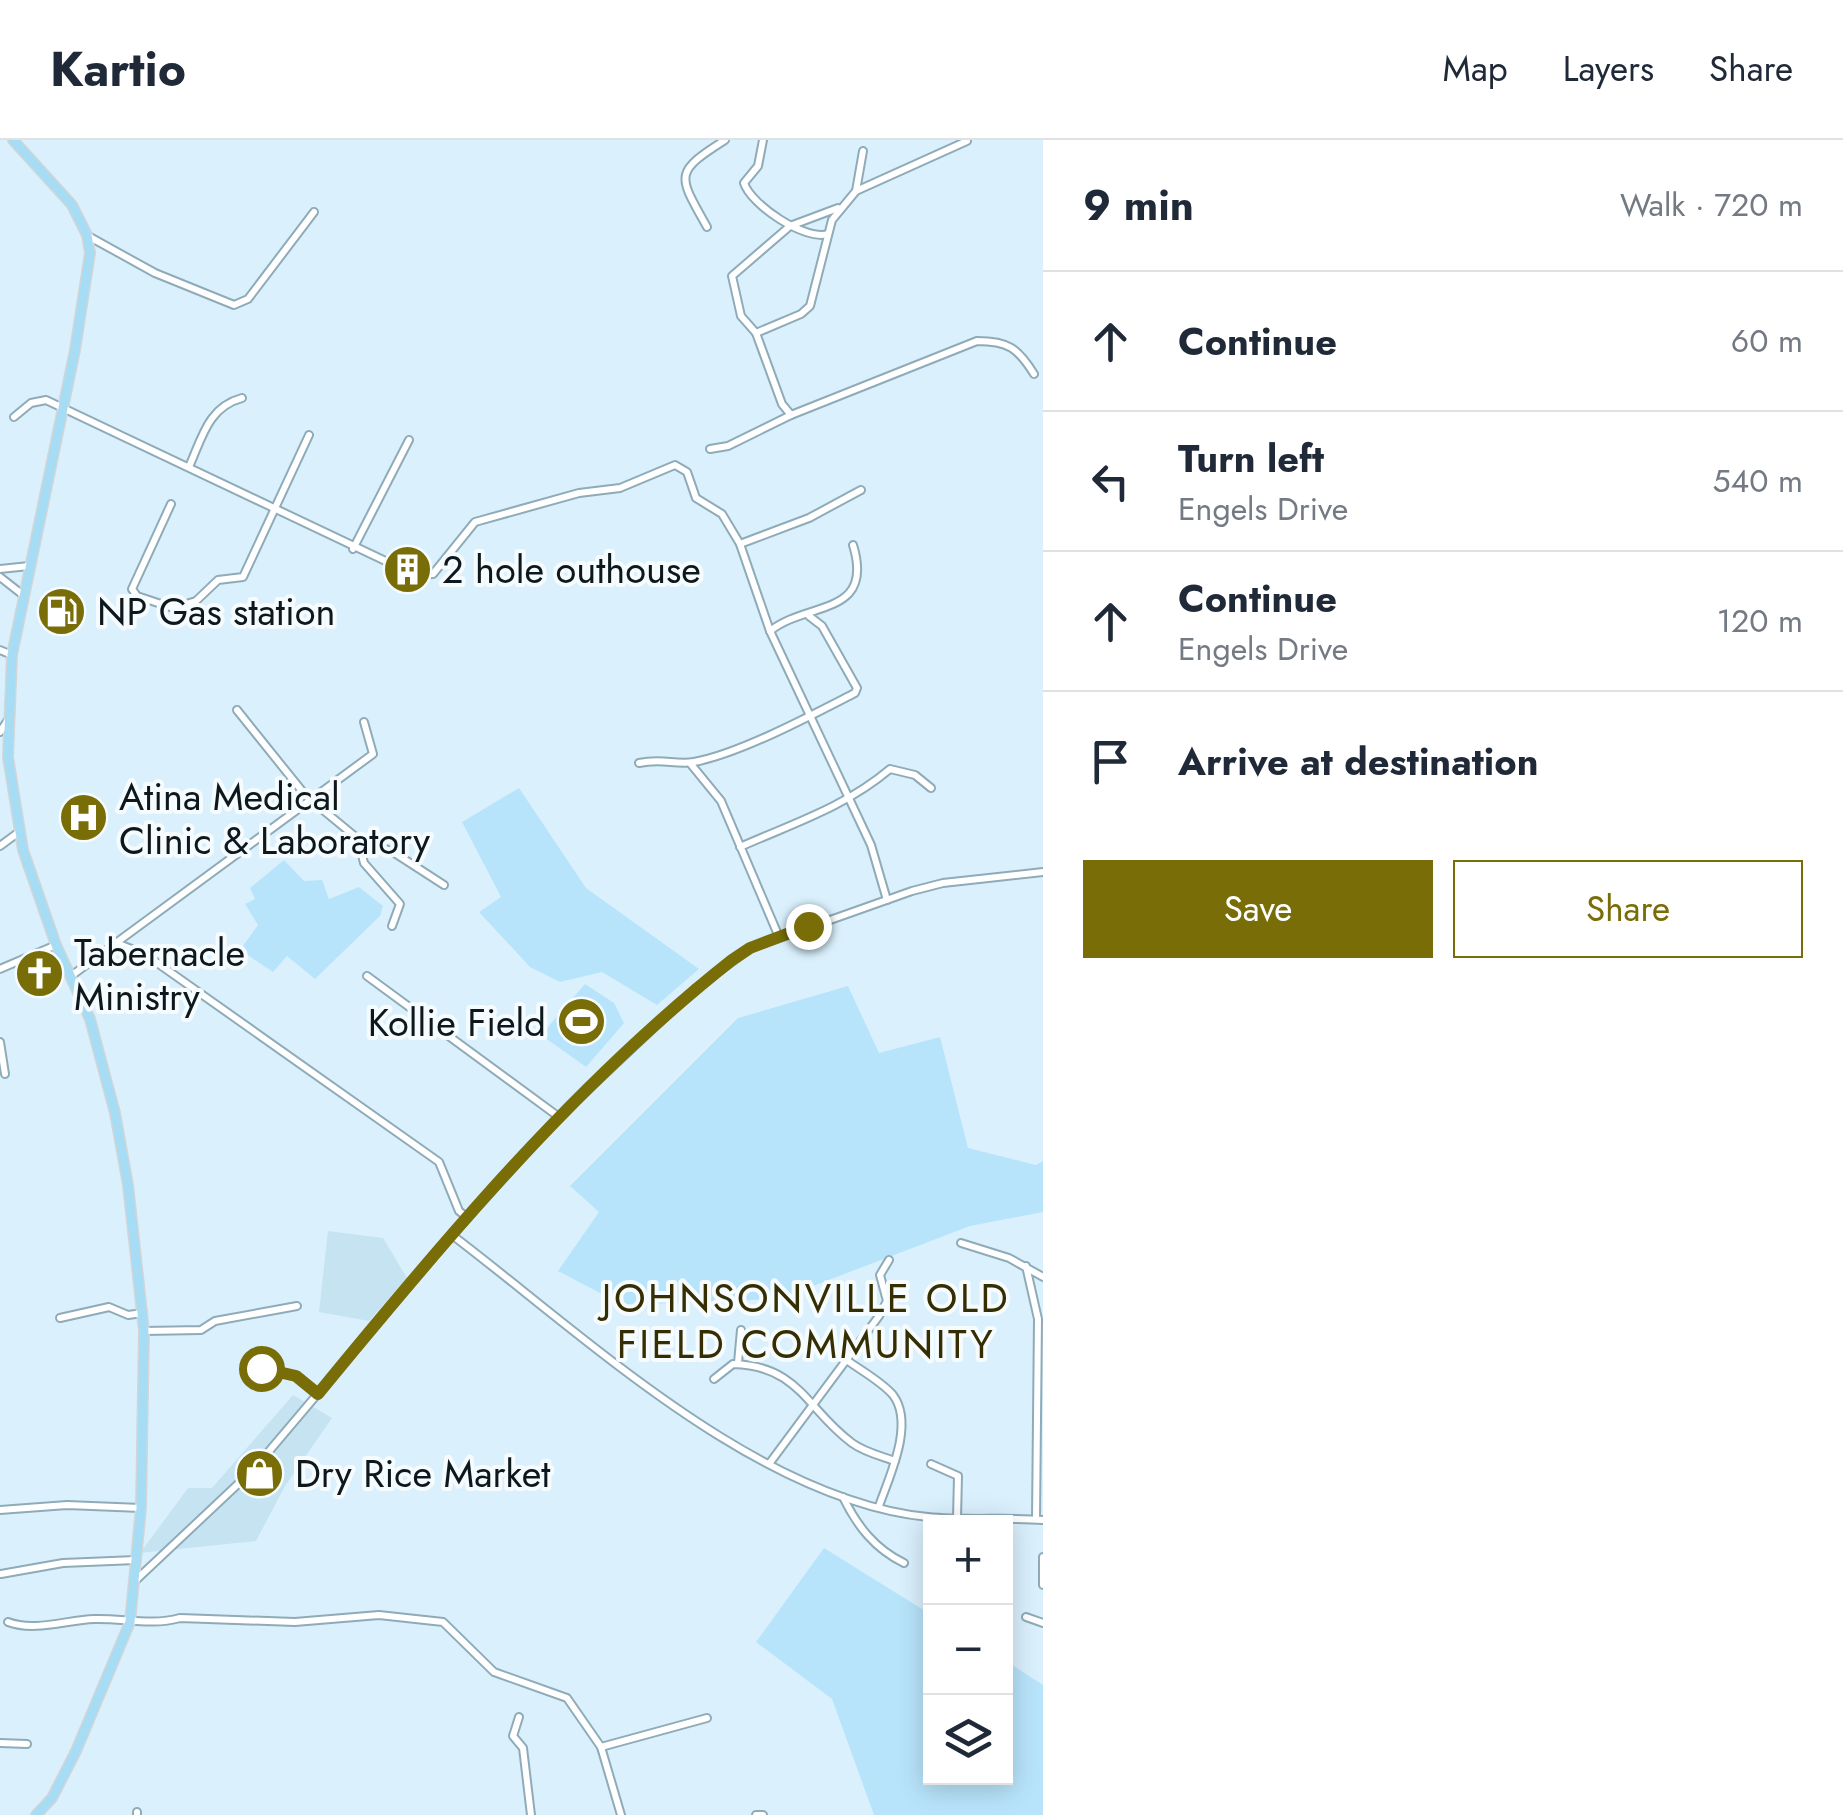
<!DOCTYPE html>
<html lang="en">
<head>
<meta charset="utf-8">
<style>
	:root { --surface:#fff; --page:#f2f2f3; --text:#1f2937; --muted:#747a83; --line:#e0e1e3; --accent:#796d07 }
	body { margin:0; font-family:Jost,sans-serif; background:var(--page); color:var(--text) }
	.controls { position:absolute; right:30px; bottom:30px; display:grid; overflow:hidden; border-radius:0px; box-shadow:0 5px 25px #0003 }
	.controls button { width:90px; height:90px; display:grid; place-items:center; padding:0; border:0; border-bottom:2px solid var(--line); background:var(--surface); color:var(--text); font:50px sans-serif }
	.stop { position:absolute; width:30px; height:30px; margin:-22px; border:8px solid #796d07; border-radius:50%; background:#fff }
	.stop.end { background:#796d07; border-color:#fff; box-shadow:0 2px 10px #0008 }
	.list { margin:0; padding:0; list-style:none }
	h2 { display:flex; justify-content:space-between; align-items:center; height:130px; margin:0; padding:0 40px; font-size:42px }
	h2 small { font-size:32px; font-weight:400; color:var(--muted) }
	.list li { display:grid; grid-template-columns:65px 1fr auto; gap:30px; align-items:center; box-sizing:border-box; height:140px; padding:0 40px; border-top:2px solid var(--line) }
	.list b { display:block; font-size:38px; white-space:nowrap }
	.list p { margin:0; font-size:32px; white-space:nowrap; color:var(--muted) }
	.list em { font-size:32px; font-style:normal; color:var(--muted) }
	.actions { display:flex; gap:20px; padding:30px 40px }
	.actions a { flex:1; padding:22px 0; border:2px solid var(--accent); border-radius:0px; text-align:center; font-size:35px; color:var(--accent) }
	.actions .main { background:var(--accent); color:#fff }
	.icon { flex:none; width:55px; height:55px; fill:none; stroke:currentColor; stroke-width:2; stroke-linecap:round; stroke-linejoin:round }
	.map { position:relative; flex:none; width:1043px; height:1675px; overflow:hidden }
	header { display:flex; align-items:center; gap:60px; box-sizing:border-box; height:140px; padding:0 50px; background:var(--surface); border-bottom:2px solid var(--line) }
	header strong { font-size:48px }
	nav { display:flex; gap:55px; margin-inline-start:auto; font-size:35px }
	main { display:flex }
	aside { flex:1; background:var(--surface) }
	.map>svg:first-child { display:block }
</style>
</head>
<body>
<header>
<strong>Kartio</strong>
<nav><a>Map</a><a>Layers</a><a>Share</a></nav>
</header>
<main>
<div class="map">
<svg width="1043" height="1675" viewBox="0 0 1043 1675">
	<rect width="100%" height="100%" fill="#daf1fd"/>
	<g fill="#c6e3f1">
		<path d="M328,1091L383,1098L407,1138L369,1181L319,1172Z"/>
		<path d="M293,1255L332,1278L285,1346L256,1401L140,1413L188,1348H212Z"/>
	</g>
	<g fill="#b8e4fb">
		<path d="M519,648L586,748L699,829L657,865L602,832L560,842L530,827L479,772L501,757L462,682Z"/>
		<path d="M284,720L304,741L322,740L329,759L359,747L383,766L380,776L315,839L287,816L273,832L240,810L258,785L245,764L255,759L250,748Z"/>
		<path d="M585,844L614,863L624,883L586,927L541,895Z"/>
		<path d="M848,846L879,913L940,897L968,1008L1036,1025L1043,1021V1072L970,1086L779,1159L623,1165L558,1131L599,1072L570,1046L738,878Z"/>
		<path d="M824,1408L930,1474L931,1638H1006V1521L1043,1545V1675H874L832,1559L756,1502Z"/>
	</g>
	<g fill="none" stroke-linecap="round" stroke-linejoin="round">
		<defs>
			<g id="minor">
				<path d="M763,0L758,26L744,43C751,65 805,101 828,94"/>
				<path d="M856,51L967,1"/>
				<path d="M707,87C678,35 673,33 725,0"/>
				<path d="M88,96L155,133L234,165L248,159L314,72"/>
				<path d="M756,193L801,174L810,166L832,80L856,51L863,11"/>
				<path d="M791,275L977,201C1008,201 1018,208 1034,234"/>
				<path d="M14,277L31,263L46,260L415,435L433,434L475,382L579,353L620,348L675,325L687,332L696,358L722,374L740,404"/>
				<path d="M710,309L728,306L791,275L782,264L756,193L741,176L732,136L790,86L838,68"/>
				<path d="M189,327C202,298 208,267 242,258"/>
				<path d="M171,364L132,449L137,456L173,468L196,461L218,440L243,437L309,295"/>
				<path d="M853,405C875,477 807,461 770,491L740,404L809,378L861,350"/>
				<path d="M353,409L409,300"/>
				<path d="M0,429L29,426"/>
				<path d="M0,437L23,455"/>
				<path d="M770,491L871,705L887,760"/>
				<path d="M0,510L12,515"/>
				<path d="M237,570L306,656L357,698L393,712L444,745"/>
				<path d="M0,592L8,580"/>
				<path d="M639,623C662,618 675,625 694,622C739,614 812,575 855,553L857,548L822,486L809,476"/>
				<path d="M690,623L721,661L779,797"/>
				<path d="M358,699L364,723L400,764L392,786"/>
				<path d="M0,706L19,692"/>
				<path d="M740,707C794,683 845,667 890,629L915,635L931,648"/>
				<path d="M114,802L146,815L439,1022L459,1071L468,1078"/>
				<path d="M0,829L56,805"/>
				<path d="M71,836L373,614L364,582"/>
				<path d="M367,836L559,977"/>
				<path d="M0,902L5,934"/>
				<path d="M452,1095C585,1196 757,1360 928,1377C966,1381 1005,1377 1043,1380"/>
				<path d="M961,1103L1009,1118L1043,1137"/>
				<path d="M1026,1126L1038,1179L1036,1379"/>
				<path d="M60,1178L109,1167L128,1175L143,1173"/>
				<path d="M144,1191L201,1190L215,1181L297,1166"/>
				<path d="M848,1221C862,1231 882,1242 893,1255C915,1284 889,1337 879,1366"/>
				<path d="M738,1223L741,1190"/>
				<path d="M261,1228L296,1236L318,1254"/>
				<path d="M714,1239L733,1224C800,1226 806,1269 852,1303C864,1312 881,1316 895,1321"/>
				<path d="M769,1324L879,1176L887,1161L880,1135L889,1120"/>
				<path d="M931,1324L958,1336L957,1378"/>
				<path d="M843,1357C857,1386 875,1409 904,1423"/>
				<path d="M0,1370L67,1365L141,1368"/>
				<path d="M1043,1417V1445"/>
				<path d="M1,1434L63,1423L136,1420"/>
				<path d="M136,1440L254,1329L452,1095L559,977L696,848L751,808L912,751L943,743L1043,732"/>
				<path d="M1026,1477L1043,1483"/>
				<path d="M8,1482C34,1492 67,1480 94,1479C123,1478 151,1486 180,1478L295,1482L379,1475L443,1482L494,1532L567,1558L601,1607L621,1675"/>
				<path d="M519,1577L513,1596L523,1608L531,1675"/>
				<path d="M0,1603L27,1604"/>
				<path d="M601,1607L707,1578"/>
				<path d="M137,1672V1675"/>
				<path d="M756,1675H763"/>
			</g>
			<path id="major" d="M13,0L72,65L87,95L90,113L75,210L12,515L8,617L23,710L56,805L90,879L115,973L128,1045L144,1191L141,1368L130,1482L76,1611L52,1658L36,1675"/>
		</defs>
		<use href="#minor" stroke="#8fabb8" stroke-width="10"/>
		<use href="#major" stroke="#d3d5d6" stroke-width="12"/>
		<use href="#minor" stroke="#fff" stroke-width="6"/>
		<use href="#major" stroke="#a7dcf5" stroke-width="9"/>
	</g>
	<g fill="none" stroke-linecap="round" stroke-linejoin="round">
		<path stroke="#796d07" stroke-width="12" d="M261,1228L296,1236L318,1254C445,1099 575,944 732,820L750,808L808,786"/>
	</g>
	<defs>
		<symbol id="building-disc" viewBox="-11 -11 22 22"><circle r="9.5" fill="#796d07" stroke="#f6fbfe"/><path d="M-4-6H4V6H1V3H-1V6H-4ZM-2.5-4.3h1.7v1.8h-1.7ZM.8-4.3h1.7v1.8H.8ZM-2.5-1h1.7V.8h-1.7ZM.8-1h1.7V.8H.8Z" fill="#fff"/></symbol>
		<symbol id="fuel-disc" viewBox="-11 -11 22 22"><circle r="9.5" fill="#796d07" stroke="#f6fbfe"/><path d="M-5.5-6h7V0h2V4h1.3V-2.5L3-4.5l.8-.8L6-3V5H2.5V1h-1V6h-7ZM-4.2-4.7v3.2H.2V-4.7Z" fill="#fff"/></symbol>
		<symbol id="hospital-disc" viewBox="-11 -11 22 22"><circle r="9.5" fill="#796d07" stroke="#f6fbfe"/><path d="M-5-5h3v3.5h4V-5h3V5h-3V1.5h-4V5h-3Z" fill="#fff"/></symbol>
		<symbol id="church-disc" viewBox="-11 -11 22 22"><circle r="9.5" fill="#796d07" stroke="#f6fbfe"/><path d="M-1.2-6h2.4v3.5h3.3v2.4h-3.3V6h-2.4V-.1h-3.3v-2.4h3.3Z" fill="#fff"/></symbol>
		<symbol id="stadium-disc" viewBox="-11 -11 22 22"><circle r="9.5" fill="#796d07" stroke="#f6fbfe"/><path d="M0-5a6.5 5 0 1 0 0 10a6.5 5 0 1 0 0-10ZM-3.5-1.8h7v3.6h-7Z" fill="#fff"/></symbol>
		<symbol id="shop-disc" viewBox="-11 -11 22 22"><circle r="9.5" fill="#796d07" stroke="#f6fbfe"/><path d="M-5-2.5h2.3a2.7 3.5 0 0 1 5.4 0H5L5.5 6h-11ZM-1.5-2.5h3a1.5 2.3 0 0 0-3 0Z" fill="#fff"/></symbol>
	</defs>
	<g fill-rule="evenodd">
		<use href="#building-disc" x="380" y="402" width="55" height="55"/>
		<use href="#fuel-disc" x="34" y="444" width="55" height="55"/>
		<use href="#hospital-disc" x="56" y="650" width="55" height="55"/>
		<use href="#church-disc" x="12" y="806" width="55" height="55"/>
		<use href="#stadium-disc" x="554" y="854" width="55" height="55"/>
		<use href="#shop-disc" x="232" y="1306" width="55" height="55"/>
	</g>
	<g text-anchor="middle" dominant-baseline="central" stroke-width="8" stroke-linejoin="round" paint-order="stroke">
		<g font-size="38" fill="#0d181d" stroke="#f6fbfe" text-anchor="start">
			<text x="442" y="429">2 hole outhouse</text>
			<text x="97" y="471">NP Gas station</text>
			<text x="119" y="656">Atina Medical<tspan x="119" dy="44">Clinic &amp; Laboratory</tspan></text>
			<text x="74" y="812">Tabernacle<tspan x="74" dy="44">Ministry</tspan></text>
			<text x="546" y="882" text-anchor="end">Kollie Field</text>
			<text x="295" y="1333">Dry Rice Market</text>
		</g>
		<g font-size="40" letter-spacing="2.5" fill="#352e03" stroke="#f6fbfe">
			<text x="806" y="1158">JOHNSONVILLE OLD<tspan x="806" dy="46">FIELD COMMUNITY</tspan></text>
		</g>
	</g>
</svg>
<div class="controls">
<button>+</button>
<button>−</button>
<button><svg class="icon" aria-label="layers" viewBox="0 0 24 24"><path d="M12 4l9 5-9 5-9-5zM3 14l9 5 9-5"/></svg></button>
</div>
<div class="stop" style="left:261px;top:1228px"></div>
<div class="stop end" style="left:808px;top:786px"></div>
</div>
<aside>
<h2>9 min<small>Walk · 720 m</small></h2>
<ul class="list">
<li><svg class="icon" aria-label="ahead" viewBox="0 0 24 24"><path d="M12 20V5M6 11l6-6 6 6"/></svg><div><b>Continue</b></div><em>60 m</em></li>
<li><svg class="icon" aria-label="left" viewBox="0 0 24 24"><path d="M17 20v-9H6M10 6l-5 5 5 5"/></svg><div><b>Turn left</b><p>Engels Drive</p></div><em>540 m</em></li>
<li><svg class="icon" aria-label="ahead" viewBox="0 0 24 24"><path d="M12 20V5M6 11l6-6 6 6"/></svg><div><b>Continue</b><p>Engels Drive</p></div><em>120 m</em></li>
<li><svg class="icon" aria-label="arrive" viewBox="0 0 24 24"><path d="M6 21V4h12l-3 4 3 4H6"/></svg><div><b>Arrive at destination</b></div></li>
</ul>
<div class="actions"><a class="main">Save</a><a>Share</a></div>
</aside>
</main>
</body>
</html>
